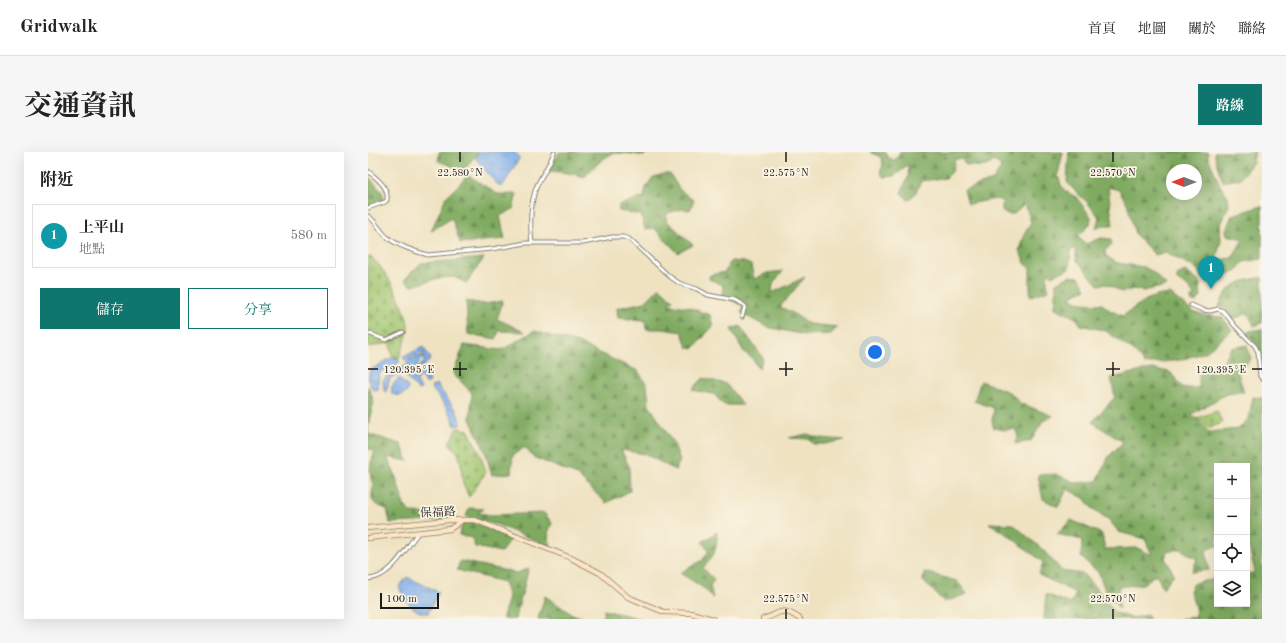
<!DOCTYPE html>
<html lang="zh-TW">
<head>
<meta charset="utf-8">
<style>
	:root { --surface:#fff; --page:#f6f6f6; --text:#222; --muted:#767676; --line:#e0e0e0; --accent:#0f766e }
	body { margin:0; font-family:"Old Standard TT","Noto Serif TC",serif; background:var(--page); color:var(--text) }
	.controls { position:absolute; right:12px; bottom:12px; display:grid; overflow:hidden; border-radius:0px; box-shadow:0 4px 16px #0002 }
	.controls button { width:36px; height:36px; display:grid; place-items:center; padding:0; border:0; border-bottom:1px solid var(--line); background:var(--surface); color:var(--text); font:20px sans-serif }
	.compass { position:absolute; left:798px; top:12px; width:36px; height:36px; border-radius:50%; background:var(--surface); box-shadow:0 4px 16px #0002; rotate:270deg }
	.scale { position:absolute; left:12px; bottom:10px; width:59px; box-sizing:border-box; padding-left:4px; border:2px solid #1c1c1c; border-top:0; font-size:11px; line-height:14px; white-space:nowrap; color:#1c1c1c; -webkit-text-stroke:3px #fcf5e5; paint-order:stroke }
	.you { position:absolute; left:507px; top:200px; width:14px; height:14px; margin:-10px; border:3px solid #fff; border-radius:50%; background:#1a73e8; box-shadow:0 0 0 6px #1a73e833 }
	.badge { display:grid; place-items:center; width:26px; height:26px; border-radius:50%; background:var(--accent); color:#fff; font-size:13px; font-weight:700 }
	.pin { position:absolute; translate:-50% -33px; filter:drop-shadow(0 1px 2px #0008) }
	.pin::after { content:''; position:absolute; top:21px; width:14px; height:12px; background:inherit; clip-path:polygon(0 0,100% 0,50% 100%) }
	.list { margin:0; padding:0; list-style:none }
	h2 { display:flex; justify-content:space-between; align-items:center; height:52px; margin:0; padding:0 16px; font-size:17px }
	h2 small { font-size:13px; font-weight:400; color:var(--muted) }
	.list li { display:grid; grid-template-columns:26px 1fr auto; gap:12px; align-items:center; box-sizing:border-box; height:64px; margin:0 8px 8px; padding:0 8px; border:1px solid var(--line); border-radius:0px }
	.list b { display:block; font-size:15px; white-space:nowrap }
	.list p { margin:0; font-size:13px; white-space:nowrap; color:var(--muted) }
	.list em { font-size:13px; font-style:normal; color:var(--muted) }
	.actions { display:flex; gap:8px; padding:12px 16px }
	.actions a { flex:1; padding:9px 0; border:1px solid var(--accent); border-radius:0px; text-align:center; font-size:14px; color:var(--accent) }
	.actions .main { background:var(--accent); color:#fff }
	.icon { flex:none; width:22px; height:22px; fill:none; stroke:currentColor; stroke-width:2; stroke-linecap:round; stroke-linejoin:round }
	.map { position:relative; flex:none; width:894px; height:467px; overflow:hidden; border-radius:0px }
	header { display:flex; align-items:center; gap:24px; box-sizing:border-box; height:56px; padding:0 20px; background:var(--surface); border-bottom:1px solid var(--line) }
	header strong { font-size:19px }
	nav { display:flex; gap:22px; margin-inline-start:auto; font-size:14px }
	.intro { display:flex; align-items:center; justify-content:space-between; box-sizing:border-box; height:96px; padding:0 24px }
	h1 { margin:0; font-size:28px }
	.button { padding:10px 18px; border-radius:0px; background:var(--accent); color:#fff; font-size:14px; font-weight:700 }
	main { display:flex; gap:24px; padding:0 24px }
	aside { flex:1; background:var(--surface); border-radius:0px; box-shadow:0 4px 16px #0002 }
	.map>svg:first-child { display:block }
</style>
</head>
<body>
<header>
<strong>Gridwalk</strong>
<nav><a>首頁</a><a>地圖</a><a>關於</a><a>聯絡</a></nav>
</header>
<div class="intro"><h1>交通資訊</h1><a class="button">路線</a></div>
<main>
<aside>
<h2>附近<small></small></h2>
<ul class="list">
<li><span class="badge" style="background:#0f9aa8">1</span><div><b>上平山</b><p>地點</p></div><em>580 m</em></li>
</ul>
<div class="actions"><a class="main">儲存</a><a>分享</a></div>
</aside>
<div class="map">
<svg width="894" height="467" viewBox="0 0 894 467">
	<defs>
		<pattern id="forest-firs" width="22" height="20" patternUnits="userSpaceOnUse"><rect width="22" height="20" fill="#7faa61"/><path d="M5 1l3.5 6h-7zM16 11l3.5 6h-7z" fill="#678a4f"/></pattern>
		<pattern id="cemetery-stones" width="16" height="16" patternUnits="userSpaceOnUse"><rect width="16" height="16" fill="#9fc46e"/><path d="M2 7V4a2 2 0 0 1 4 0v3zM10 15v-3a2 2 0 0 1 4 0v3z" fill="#88a85f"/></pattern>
		<pattern id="water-ripples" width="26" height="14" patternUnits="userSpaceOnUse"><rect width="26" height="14" fill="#80afeb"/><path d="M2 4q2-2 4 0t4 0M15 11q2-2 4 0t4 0" fill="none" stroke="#688ebe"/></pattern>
	</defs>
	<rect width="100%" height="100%" fill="#fcf5e5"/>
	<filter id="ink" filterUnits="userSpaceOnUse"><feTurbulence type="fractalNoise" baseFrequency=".025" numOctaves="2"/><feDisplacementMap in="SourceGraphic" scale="8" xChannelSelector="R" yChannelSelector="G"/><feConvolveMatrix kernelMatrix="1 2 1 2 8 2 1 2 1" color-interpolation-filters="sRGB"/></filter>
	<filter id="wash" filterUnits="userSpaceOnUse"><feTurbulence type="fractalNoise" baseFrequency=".012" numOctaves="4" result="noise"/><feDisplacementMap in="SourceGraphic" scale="16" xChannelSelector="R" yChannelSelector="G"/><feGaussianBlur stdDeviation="0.9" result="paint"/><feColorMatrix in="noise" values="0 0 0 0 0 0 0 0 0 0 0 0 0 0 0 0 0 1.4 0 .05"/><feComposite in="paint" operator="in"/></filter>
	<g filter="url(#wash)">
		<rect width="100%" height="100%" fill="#eee2c1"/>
		<g fill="url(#forest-firs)" stroke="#4e633e" fill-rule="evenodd">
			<path d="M71,0H110L96,18L70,9Z"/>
			<path d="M191,0H278L276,4C267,2 252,0 244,2C237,4 221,19 217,25L200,21L182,19Z"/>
			<path d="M502,0H517L520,6L527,8L531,3V0H695L690,22L693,33L697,39L708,45L723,65L722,73L710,84L718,92L733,86L743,87L744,93L737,98L738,104L749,111L776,115L785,120L799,134L775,139L766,137L754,140L743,134L737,132L730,133L708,107V97H703L701,117L684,124L680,120L679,130L681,138L663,144L662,138V117L657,111L651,98L655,85L663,70L657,52L646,62H640L634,59V49L628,47L600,52L596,38L625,28L633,16L632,13L626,9C619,17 609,14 598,13L594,7H587L584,20L578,26L553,29L547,42L540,48L533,41L540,25L541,13L526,24L515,25L512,20L515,14L514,6Z"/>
			<path d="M701,0H840V5L852,33L860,44L861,53L852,72L853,88L842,131L833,124L829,117L798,100L787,103L767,82L759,51L751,38L740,35L745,74H733L728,76L731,65L719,50L707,39L699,30ZM804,18H828V42H804Z"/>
			<path d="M846,0H887L885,10L872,27L855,30L849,13Z"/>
			<path d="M296,22H302L312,38L326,49L322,58L315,57L299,61L298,68L325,93L310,101L286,76L277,78L273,63L251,59V53L276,45L278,35L285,25Z"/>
			<path d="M100,23L129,42H149L145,57L132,64L137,87L92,91L84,66L63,79L78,45Z"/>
			<path d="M0,24L14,40L16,48L0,54Z"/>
			<path d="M894,54V107L875,110L867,120L855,123L852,131L845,133L848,124L856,107L864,106L875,87L859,83L858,78L864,63Z"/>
			<path d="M116,106L98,131L86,125L71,126L44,134L36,128L53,111Z"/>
			<path d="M363,109L376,110L383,113L386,127L399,121L415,119L405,132L404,141L437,125L412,155L423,160L441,172L470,175L463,182L437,183L399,175L373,161L376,154L354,145L355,133L341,127L342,123L357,120Z"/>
			<path d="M817,119L834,132L832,136L833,145L829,149L824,150L823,146L826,143L819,134L809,128V123Z"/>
			<path d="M702,124L711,125L718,137L701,145L714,151L734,152L743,159L755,164C772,152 780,143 802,142L825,160L834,163L854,165L864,178L838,200L812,208L776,212L768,201L738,179L713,173L708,166L687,156L688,144V131Z"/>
			<path d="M894,125V171L886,174L880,161L865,167L858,158L851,154C862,130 870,130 894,125Z"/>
			<path d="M292,135L305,148L300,152L320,155L342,163L345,174L325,197L319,195L314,180L294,177H278L277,168L250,166L249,156L277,150Z"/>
			<path d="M98,149L116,152L135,149L129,167L157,180L131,179L128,187L100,182Z"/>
			<path d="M372,174L395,206L391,217L384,206L376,200L363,177Z"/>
			<path d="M894,177V210L890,195L879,182L881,179Z"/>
			<path d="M166,179L210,191L270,219L279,233L281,253L306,292L312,309L307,318L277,302L253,298L261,314L262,339L238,351L209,323L165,305L157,295L145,303L143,321L124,323L117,299L102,267L104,241L85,222L96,193L134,198Z"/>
			<path d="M879,193L883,207L870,221L876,240L858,242L824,262L841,280L870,277L881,266L885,245L894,246V467H812L828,465L827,455L822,439L826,431L849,427V452H879V422L887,420L881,395H879V314H849V394L838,398L841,418L824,420L829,407L812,397L799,400L797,406L806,422L795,436L788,422L775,432L750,435L751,457L737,439L731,421L713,405L714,388L689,382L703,368L734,382L737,397L769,396L784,403L777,387L751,380L741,368L724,356L716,346L699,337L690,355L675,347L670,323L688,322L709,331L729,329L741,304L755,290L724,270L747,245L743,226L783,217L802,220L815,236H831V221L854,212L863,196Z"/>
			<path d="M335,226L358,232L375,253H356L346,242L324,238Z"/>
			<path d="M613,229L643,241L652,251L685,264L675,269L663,289L647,292L650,284L647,277L636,278L626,276L624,269L626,256L606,249Z"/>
			<path d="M0,234L6,250L1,268L0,282L33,292L40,309L19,305L27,322L36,353L43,361L78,363L81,364V368L22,371L19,357C2,351 3,350 5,333C0,319 2,313 7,298L0,297Z"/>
			<path d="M439,282L452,286L477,288L456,292H445L441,287L421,286Z"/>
			<path d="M101,356L116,357L110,361L124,363L176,361L184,371L180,381L183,395L130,373L98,365Z"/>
			<path d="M105,370L143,387L133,400L107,395L104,386L91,383L95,371Z"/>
			<path d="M621,371L645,372L674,397L694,419L715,422L735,444L746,460L764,466L779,463L782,467H676L678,442L703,452L708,441L671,423L675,410L640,383Z"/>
			<path d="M349,380C349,399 347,402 335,416L346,427L342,434L345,446L337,437L312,421L335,408L341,398L334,390Z"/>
			<path d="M92,409L149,421L161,416L147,467H134L141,446L136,430L89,418Z"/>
			<path d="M556,420L589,429L599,442L576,450L555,429Z"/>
			<path d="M177,444L202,461L218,467H170Z"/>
			<path d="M236,458L274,467H239L235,466Z"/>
		</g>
		<g fill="url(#cemetery-stones)" stroke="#5e7045">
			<path d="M0,104C15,110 39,157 40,173C40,185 35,195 31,206L24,205L22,191L0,195Z"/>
			<path d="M849,259L854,271L841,276L829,266Z"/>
			<path d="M89,276L100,278L111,299L118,320L101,345L95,331L93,311L90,301L81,291Z"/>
		</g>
		<g fill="url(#water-ripples)" stroke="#4e6684">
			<path d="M111,0H146L151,4V7L134,35L127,30L108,7L107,5Z"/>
			<path d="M55,195L63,207L54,216L57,223L62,230L61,231H57L51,221L50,216L56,210V202L53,201L38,209L35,205Z"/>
			<path d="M54,203L55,206C47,215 48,215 51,226L50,228L38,213L41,209Z"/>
			<path d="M24,206H28L31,207V211L12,220L10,229L11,235L9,238H6C0,232 0,225 2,217C10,216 15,209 24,206Z"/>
			<path d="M37,214L48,228L53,237L50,238L35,222L26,224L22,226L18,240L16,239L15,229L18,225Z"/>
			<path d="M31,226L40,235L39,240L32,244L24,242C22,235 26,231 31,226Z"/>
			<path d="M68,232L88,258L93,271L92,273L87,274L84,265L77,254L63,235Z"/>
			<path d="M39,425L71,440L60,461C46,462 36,447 31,435Z"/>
		</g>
	</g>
	<g filter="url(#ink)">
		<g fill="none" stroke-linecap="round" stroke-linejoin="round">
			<defs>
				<g id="street">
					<path d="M0,19C9,27 21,35 19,48L17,50L0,56"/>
					<path d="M0,64C8,69 12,79 19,85C28,93 48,100 60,103L124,97L158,91H215L244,85H255L261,87L301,124L311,131L329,137L340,143L367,148L377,154L374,165"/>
					<path d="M164,91C162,74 162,53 168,36C173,23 182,13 186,0"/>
					<path d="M823,153L835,158L842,159L850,157L855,159L867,174L887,194L890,200L892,224L894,227"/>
					<path d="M0,181L18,188L35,180"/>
					<path d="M0,427C23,426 37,397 50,381"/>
				</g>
				<g id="secondary">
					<path d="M0,376L81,368H107L203,406L232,421L260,445L296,460L323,461L345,467"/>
					<path d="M0,386L82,377L93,369"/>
					<path d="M395,467C414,462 411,453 432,467"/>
				</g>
			</defs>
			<use href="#street" stroke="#857f6e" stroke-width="5"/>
			<use href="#secondary" stroke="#857f6e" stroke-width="6"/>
			<use href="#street" stroke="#fff" stroke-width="3"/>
			<use href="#secondary" stroke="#fee5c5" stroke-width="4.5"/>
		</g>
	</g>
	<path fill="none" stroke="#1c1c1c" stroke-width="1.5" d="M92,0V10M418,0V10M745,0V10M92,210V224M418,210V224M745,210V224M0,217H10M85,217H99M411,217H425M738,217H752M884,217H894M418,457V467M745,457V467"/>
	<g text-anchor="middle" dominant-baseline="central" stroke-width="3.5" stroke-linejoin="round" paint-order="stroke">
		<g font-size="12" fill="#1c1c1c" stroke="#fcf5e5">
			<text transform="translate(70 361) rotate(-2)">保福路</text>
		</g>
	</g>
	<g font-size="10" text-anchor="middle" fill="#1c1c1c" stroke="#fcf5e5" stroke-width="3.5" stroke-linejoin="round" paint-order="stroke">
		<text x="92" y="24">22.580°N</text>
		<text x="418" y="24">22.575°N</text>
		<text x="745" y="24">22.570°N</text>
		<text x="853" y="221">120.395°E</text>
		<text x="41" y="221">120.395°E</text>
		<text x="418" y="450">22.575°N</text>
		<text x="745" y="450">22.570°N</text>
	</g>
</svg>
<div class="controls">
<button>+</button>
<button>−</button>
<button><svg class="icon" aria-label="locate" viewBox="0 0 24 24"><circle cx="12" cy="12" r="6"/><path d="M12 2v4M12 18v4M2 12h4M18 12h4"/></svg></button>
<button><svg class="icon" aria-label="layers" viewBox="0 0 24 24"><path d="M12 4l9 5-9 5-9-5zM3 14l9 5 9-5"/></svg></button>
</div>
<svg class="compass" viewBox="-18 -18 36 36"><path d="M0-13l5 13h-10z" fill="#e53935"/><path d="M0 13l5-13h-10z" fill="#767676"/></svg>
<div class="scale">100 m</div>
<div class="you"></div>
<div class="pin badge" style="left:843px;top:137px;background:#0f9aa8">1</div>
</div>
</main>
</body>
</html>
